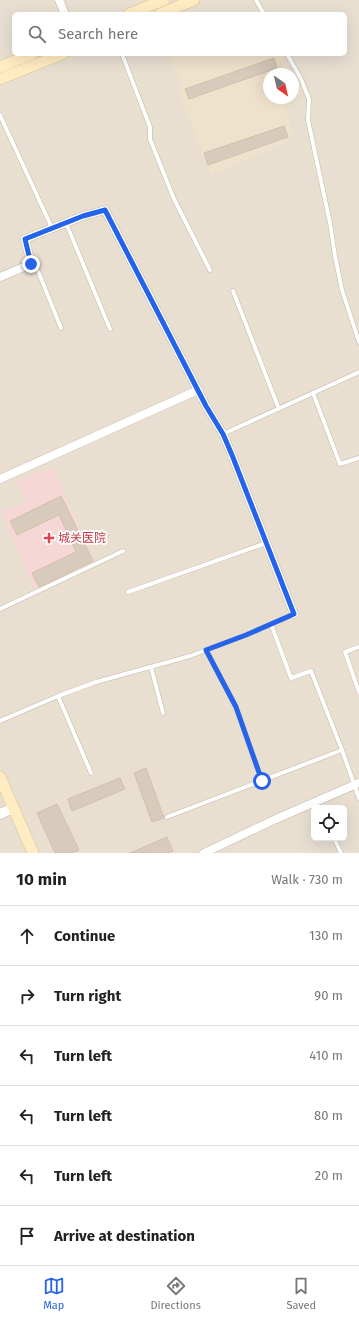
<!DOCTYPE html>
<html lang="en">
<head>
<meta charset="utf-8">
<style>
	:root { --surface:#fff; --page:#f2f2f2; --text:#222; --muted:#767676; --line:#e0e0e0; --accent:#2563eb }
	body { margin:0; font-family:"Fira Sans","Noto Sans SC",sans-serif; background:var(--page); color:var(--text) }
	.controls { position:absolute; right:12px; bottom:12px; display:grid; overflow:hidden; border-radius:6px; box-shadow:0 4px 16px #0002 }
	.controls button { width:36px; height:36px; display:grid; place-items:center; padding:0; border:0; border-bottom:1px solid var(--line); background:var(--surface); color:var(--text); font:20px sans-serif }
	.compass { position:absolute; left:263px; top:68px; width:36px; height:36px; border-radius:50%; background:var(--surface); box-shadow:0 4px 16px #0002; rotate:146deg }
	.stop { position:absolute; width:12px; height:12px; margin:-9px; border:3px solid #2563eb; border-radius:50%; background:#fff }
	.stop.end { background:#2563eb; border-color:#fff; box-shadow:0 1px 4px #0008 }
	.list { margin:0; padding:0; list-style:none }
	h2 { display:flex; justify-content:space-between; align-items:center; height:52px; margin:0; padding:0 16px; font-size:17px }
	h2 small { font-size:13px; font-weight:400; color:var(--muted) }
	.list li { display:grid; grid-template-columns:26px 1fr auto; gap:12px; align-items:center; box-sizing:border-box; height:60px; padding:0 16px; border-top:1px solid var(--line) }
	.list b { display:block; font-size:15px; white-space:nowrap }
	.list em { font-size:13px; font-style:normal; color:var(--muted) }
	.icon { flex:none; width:22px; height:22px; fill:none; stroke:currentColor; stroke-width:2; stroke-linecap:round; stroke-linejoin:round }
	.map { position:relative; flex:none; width:359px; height:853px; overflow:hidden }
	.search { position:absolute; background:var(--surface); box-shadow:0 4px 16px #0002; left:12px; right:12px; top:12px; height:44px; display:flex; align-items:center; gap:10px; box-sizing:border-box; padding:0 14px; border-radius:6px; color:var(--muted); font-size:15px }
	.sheet { height:412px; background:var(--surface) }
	nav { display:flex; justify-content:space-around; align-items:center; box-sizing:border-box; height:56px; border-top:1px solid var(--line); background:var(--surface); font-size:11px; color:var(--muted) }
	nav a { display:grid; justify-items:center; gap:2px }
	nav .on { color:var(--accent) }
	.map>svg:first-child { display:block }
</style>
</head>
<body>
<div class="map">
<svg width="359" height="853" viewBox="0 0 359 853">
	<rect width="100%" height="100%" fill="#f3eee3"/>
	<path fill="#e8dfd1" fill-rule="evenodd" d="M0,0H359V853H0ZM14,14H345V54H14ZM269,74H293V98H269ZM314,808H344V838H314Z"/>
	<path fill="#eee2cc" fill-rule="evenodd" d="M176,54H281L305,93L285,104L293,139L211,176L180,95L182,85L169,57ZM269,74H293V98H269Z"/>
	<path fill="#f5d8d5" d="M52,467L97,566L37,594L1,511L26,503L16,481Z"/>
	<g fill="#d9cbbb" stroke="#d1c0ab">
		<path d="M274,58L277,68L189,99L185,89Z"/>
		<path d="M284,126L288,137L208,165L204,153Z"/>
		<path d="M61,496L93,561L39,587L32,573L76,552L59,515L17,535L10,521Z"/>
		<path d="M146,768L164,818L152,822L134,773Z"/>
		<path d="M120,778L125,789L72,811L68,799Z"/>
		<path d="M57,804L79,850L71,853H55L37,813Z"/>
		<path d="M167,837L173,851L167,853H162L161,851L156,853H130Z"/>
	</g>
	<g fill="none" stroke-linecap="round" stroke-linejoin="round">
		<defs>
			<g id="service">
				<path d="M256,0L264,14"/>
				<path d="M122,54L150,127V139L174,199L210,270"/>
				<path d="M287,54L301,79L309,99L308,120L330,223L335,256L342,290L359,342"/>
				<path d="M0,115L52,228"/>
				<path d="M66,223L110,329"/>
				<path d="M31,264L38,271L61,328"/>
				<path d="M233,291L279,409"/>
				<path d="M313,393L340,464L359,458"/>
				<path d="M223,434L359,372"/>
				<path d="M128,592L266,543"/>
				<path d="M0,609L123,551"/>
				<path d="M271,624L291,678L311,671L342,750L359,798"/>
				<path d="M359,647L345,652L359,692"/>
				<path d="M206,650L236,707L262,781"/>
				<path d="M151,667L163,713"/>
				<path d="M58,696L91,773"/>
				<path d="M0,721L58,696L96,682L190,656L246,635L294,614"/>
				<path d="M167,817L342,750"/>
				<path d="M334,838L341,853"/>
			</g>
			<g id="minor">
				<path d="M59,0L65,14"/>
				<path d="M0,277L31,264L25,239L83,216L105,210L206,406L223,434L232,455L294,614"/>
				<path d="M0,479L198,390"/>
				<path d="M204,853L276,819L359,783"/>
			</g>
			<path id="tertiary" d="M0,814L13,808"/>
			<g id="secondary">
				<path d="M129,14L164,0"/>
				<path d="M160,14L194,0"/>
				<path d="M0,67L32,54"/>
				<path d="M0,79L62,54"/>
				<path d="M0,777L33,853"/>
			</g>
		</defs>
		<use href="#service" stroke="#c2b8a8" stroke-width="5"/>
		<use href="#minor" stroke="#c2b8a8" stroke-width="9"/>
		<use href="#tertiary" stroke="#c2b8a8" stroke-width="11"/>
		<use href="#secondary" stroke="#dbc291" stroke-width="12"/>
		<use href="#service" stroke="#fff" stroke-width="4"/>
		<use href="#minor" stroke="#fff" stroke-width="8"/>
		<use href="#tertiary" stroke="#fff" stroke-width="10"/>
		<use href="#secondary" stroke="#ffecc2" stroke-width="11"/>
	</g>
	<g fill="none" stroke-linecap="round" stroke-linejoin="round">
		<path stroke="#2563eb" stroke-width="5" d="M31,264L25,239L83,216L105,210L206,406L223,434L232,455L294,614L246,635L206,650L236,707L262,781"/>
	</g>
	<path fill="#e0444e" stroke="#fff" stroke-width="1.5" d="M47 532h4v4h4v4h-4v4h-4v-4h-4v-4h4z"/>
	<g text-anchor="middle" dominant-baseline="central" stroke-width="3.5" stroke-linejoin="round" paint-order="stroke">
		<g font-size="12" fill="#be3a42" stroke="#fff" text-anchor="start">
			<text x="58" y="538">城关医院</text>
		</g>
	</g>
</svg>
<div class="controls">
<button><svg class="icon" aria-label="locate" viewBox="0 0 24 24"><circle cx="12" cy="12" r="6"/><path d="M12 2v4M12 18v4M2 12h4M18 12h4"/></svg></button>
</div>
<svg class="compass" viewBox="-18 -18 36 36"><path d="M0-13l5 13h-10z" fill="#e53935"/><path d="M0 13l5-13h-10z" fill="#767676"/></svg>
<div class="stop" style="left:262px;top:781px"></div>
<div class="stop end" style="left:31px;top:264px"></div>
<div class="search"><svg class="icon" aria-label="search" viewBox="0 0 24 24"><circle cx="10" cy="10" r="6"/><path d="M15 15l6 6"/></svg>Search here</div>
</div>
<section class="sheet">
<h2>10 min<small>Walk · 730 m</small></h2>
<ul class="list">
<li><svg class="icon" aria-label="ahead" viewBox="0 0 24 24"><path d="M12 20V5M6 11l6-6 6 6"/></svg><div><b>Continue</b></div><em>130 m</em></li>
<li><svg class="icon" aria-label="right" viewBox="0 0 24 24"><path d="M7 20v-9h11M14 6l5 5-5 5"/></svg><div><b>Turn right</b></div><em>90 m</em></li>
<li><svg class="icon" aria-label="left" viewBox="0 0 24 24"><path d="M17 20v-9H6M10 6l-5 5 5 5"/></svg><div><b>Turn left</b></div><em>410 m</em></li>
<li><svg class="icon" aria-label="left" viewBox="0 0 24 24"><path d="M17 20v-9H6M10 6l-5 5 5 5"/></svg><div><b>Turn left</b></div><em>80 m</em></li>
<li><svg class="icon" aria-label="left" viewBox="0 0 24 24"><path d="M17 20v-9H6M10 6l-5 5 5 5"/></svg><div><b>Turn left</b></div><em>20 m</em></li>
<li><svg class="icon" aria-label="arrive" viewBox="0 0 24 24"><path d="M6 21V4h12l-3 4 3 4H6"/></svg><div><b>Arrive at destination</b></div></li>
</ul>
</section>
<nav>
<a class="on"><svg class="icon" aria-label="map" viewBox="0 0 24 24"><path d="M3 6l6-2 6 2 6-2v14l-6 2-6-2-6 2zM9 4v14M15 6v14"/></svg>Map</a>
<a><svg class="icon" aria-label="directions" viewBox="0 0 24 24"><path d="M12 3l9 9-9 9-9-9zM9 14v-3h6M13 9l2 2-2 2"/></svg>Directions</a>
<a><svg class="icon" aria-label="saved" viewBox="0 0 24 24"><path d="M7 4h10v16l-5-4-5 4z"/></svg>Saved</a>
</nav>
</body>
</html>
